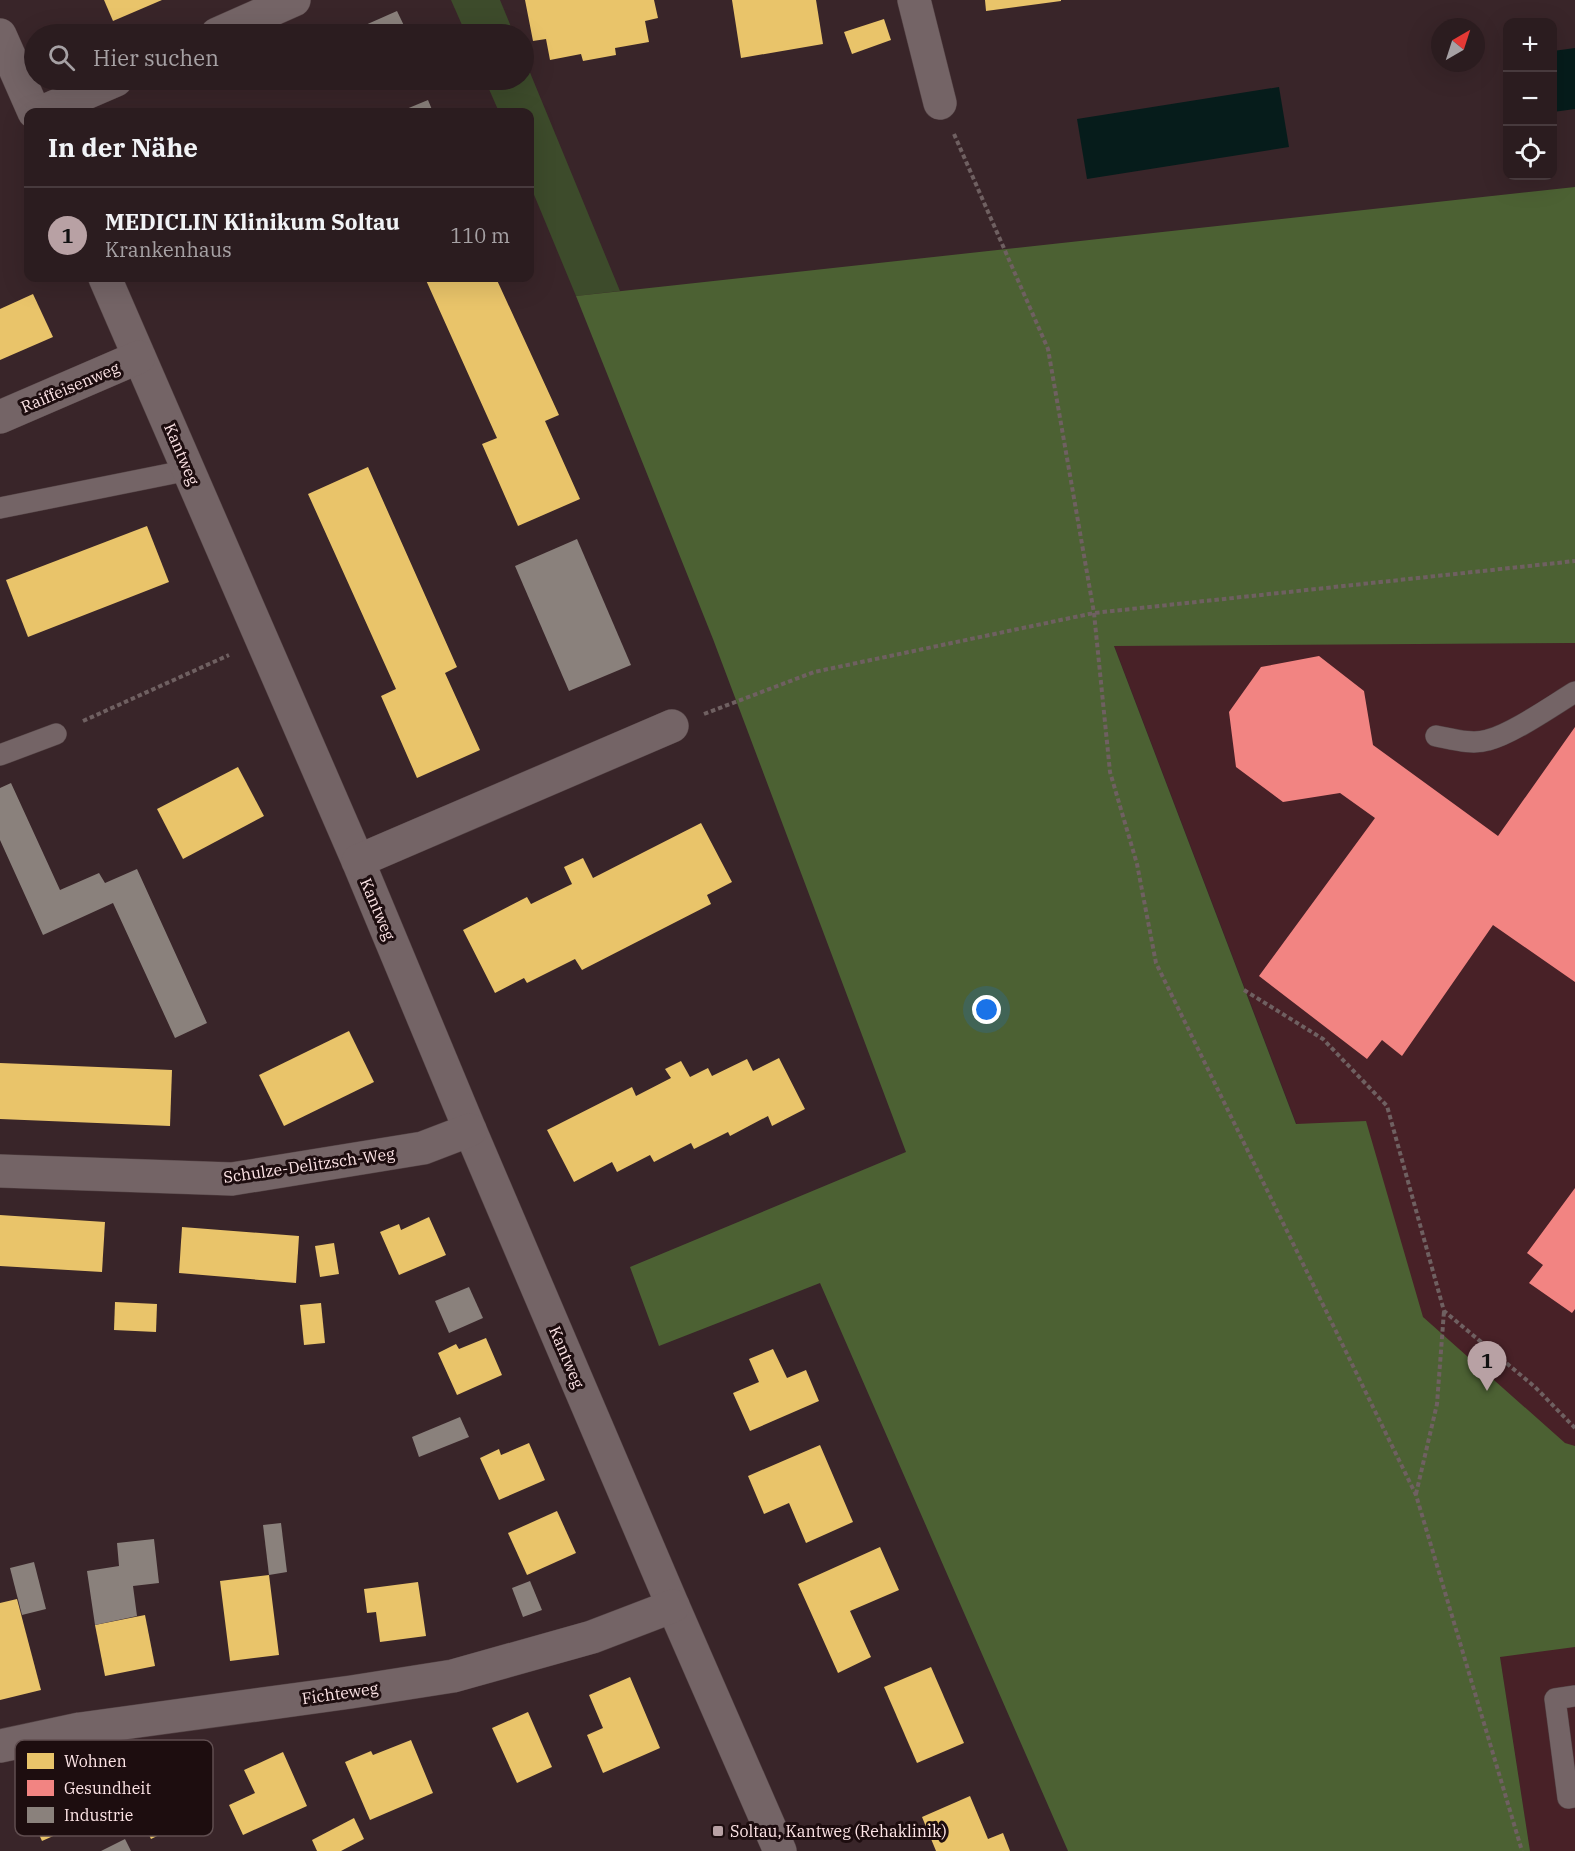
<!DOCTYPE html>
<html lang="de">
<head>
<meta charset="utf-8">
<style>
	:root { --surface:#2b1c1f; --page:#37292c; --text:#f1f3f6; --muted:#a6a1a4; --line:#473a3d; --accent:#b8a1a4 }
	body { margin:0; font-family:"IBM Plex Serif",serif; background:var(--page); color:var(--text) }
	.controls { position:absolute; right:18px; top:18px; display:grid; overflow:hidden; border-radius:12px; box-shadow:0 6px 24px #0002 }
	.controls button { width:54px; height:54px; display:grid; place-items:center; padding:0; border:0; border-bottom:2px solid var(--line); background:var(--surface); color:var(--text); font:30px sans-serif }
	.compass { position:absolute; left:1431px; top:18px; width:54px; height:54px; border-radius:50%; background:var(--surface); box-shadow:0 6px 24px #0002; rotate:39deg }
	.you { position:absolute; left:987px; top:1010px; width:21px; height:21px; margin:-15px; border:4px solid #fff; border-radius:50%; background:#1a73e8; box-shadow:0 0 0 9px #1a73e833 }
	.badge { display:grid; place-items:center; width:39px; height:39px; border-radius:50%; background:var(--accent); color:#111; font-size:20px; font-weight:700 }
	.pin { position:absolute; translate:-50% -50px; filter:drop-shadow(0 2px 3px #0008) }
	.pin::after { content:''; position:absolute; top:32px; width:21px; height:18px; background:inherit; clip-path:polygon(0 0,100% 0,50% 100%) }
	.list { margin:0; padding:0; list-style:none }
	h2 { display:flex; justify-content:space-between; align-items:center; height:78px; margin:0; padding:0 24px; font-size:26px }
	h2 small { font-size:20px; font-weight:400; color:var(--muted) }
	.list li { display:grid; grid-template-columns:39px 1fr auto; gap:18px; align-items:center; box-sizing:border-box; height:96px; padding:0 24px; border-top:2px solid var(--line) }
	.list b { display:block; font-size:22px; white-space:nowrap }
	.list p { margin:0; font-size:20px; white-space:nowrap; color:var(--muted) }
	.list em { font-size:20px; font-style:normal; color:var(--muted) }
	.icon { flex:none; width:33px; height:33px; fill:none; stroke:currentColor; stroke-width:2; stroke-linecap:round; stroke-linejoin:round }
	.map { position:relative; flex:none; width:1575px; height:1851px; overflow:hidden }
	.search { position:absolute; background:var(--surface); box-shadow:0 6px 24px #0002; left:24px; top:24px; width:510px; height:66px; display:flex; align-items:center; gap:15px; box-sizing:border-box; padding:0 21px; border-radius:33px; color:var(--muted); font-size:22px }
	.panel { position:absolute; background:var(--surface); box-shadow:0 6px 24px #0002; left:24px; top:108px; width:510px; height:174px; border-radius:12px }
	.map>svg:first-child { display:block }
</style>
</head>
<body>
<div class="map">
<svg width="1575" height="1851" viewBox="0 0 1575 1851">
	<rect width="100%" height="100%" fill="#392529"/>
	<path fill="#482127" d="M1575,643V1851H1530L1500,1657L1114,645Z"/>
	<g fill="#3d4b2b">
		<path d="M451,0H500L514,34H466Z"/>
		<path d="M524,58L620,291L576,296L530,185V112H499L485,80H524Z"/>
	</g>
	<path fill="#4c6133" d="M1575,187V643L1114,646L1296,1124L1366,1121L1423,1317L1565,1443L1575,1446V1647L1500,1657L1530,1851H1068L820,1283L659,1346L630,1267L906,1152L713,639L576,296Z"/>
	<g fill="#061c1b">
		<path d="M1575,48V109L1553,112V51Z"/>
		<path d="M1279,87L1289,147L1087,179L1077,119Z"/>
	</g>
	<g fill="#e9c46a">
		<path d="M104,0H162L113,21Z"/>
		<path d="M525,0H654L658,18L645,21L649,42L615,48L616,55L583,61L581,54L550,60L546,39L533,41Z"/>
		<path d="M732,0H816L823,44L741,58Z"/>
		<path d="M985,0H1061V1L986,11Z"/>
		<path d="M884,19L891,40L852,54L844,32Z"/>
		<path d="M425,278H496L559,415L545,421L580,499L518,526L482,444L497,438Z"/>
		<path d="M33,294L53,337L0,360V309Z"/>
		<path d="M368,467L457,667L445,673L480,750L417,778L381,696L396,689L308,494Z"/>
		<path d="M147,526L169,582L28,637L6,580Z"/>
		<path d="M238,767L264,816L183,859L157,809Z"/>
		<path d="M701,823L732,882L707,895L711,904L582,970L575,959L527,983L524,978L495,993L463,930L527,897L531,904L572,884L564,867L583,858L593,878Z"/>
		<path d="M349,1031L374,1082L284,1126L259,1075Z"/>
		<path d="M779,1058L805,1109L772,1126L768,1116L730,1136L728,1132L694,1149L691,1143L654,1162L650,1155L617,1172L612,1162L574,1182L547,1130L632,1087L636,1096L671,1078L665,1069L681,1061L690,1077L708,1068L712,1076L747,1059L753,1071Z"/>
		<path d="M0,1063L172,1070L170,1126L0,1119Z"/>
		<path d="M0,1215L105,1222L102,1272L0,1266Z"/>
		<path d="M429,1217L446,1255L399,1275L380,1232L399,1224L401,1230Z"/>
		<path d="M182,1227L299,1236L296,1283L179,1273Z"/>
		<path d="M334,1243L339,1274L320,1277L315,1246Z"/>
		<path d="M115,1302L157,1304L156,1332L114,1330Z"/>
		<path d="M321,1303L325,1343L304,1345L300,1305Z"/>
		<path d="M486,1338L502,1375L457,1395L438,1353L456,1344L459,1349Z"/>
		<path d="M773,1349L787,1378L806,1370L819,1401L750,1431L733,1393L759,1382L749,1359Z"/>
		<path d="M529,1443L545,1480L499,1500L480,1458L499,1449L501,1455Z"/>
		<path d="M820,1445L853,1522L806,1543L789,1503L764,1514L748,1476Z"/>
		<path d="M557,1511L576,1553L527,1575L508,1533Z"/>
		<path d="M880,1547L899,1590L850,1611L871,1657L838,1673L798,1584Z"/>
		<path d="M269,1575L279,1655L230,1661L220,1581Z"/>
		<path d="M418,1582L426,1636L380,1642L376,1612L367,1613L364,1589Z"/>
		<path d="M17,1599L41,1690L0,1700V1603Z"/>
		<path d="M145,1615L155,1666L105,1676L95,1625Z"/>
		<path d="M931,1667L964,1743L917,1763L884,1687Z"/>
		<path d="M630,1677L660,1748L603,1773L587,1735L603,1728L589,1695Z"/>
		<path d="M528,1712L552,1767L517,1783L492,1728Z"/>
		<path d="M411,1740L433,1793L370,1820L345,1762L371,1751L373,1755Z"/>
		<path d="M283,1752L307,1806L243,1835L229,1805L255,1793L244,1770Z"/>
		<path d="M164,1766L190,1820L151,1839L125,1785Z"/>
		<path d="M55,1775L78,1825L42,1841L19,1791Z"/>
		<path d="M970,1796L988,1839L1003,1833L1010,1851H936L922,1817Z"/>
		<path d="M354,1818L364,1839L341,1851H317L312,1840Z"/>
	</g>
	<g fill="#f28482">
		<path d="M1319,656L1364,691L1373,745L1498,836L1575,727V982L1493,925L1402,1056L1382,1040L1367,1059L1259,976L1375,818L1340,793L1283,802L1236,767L1229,712L1261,667Z"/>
		<path d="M1575,1188V1309L1572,1313L1529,1283L1543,1265L1527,1253Z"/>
	</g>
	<g fill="#8a817c">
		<path d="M397,11L408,34H345Z"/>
		<path d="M428,100L433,112H399Z"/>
		<path d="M577,539L631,665L569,691L515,566Z"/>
		<path d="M11,783L60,890L99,873L105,883L137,869L207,1023L175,1038L113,903L43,935L0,840V788Z"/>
		<path d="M469,1287L483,1318L449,1333L435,1301Z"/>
		<path d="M460,1417L469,1437L419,1457L412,1437Z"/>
		<path d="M281,1523L287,1572L269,1575L263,1525Z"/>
		<path d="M154,1539L159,1583L133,1586L137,1616L95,1625L87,1571L119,1566L117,1543Z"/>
		<path d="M34,1562L46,1609L22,1615L10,1568Z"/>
		<path d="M530,1581L542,1610L523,1617L512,1588Z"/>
		<path d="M125,1839L131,1851H101Z"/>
	</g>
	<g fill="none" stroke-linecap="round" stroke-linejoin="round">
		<defs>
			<g id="service">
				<path d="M0,508L189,470"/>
				<path d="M1436,736C1452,739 1472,745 1488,740C1512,734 1552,706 1575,692"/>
				<path d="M0,755L56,734"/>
				<path d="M1575,1696L1555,1699L1568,1798L1575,1797"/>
			</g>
			<g id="minor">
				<path d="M914,0L940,103"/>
				<path d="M217,34L294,0"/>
				<path d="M0,35L34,112"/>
				<path d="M42,112L116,80"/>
				<path d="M105,278L358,861L470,1130L673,1606L780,1851"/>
				<path d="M0,417L139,357"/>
				<path d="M358,861L672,726"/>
				<path d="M0,1171L232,1179L423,1148L470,1130"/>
				<path d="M0,1746L80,1729L351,1692L453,1676L592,1637L673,1606"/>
			</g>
		</defs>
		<use href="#service" stroke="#534244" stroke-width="22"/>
		<use href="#minor" stroke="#534244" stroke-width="34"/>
		<g stroke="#6f6061" stroke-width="4" stroke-dasharray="4.5 3" stroke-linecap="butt">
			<path d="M954,134L1048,349L1094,613L1110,772L1137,864L1156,963L1416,1495L1522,1851"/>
			<path d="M704,714L814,672L1094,613L1575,561"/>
			<path d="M83,721L229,655"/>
			<path d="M1244,990L1323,1039L1387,1106L1444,1311L1535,1387L1575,1428"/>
			<path d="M1416,1494L1437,1404L1444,1311"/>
		</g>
		<use href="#service" stroke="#746466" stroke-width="21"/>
		<use href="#minor" stroke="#746466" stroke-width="33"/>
	</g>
	<rect fill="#b8a1a4" stroke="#1d0d0f" stroke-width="2" x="712" y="1825" width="12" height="12" rx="3"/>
	<g text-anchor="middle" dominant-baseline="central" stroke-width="6" stroke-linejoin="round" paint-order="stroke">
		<g font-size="16" fill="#fde4e6" stroke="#1d0d0f">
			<text transform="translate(70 387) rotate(-23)">Raiffeisenweg</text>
			<text transform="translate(182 454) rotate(67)">Kantweg</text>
			<text transform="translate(378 909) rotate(67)">Kantweg</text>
			<text transform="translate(309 1165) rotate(-8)">Schulze-Delitzsch-Weg</text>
			<text transform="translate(567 1357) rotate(67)">Kantweg</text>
			<text transform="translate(340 1693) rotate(-8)">Fichteweg</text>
		</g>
		<g font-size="16" fill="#fde4e6" stroke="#1d0d0f" text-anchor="start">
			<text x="730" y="1831">Soltau, Kantweg (Rehaklinik)</text>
		</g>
	</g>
	<rect x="15" y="1740" width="198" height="96" rx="9" fill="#1d0d0f" stroke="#604e50" stroke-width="1.5"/>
	<rect x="27" y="1753" width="27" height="16" fill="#e9c46a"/>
	<rect x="27" y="1780" width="27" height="16" fill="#f28482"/>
	<rect x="27" y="1807" width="27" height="16" fill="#8a817c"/>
	<g font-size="16" fill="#fde4e6">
		<text x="64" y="1767">Wohnen</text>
		<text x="64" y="1794">Gesundheit</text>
		<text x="64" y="1821">Industrie</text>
	</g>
</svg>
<div class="controls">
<button>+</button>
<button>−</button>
<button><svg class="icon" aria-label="locate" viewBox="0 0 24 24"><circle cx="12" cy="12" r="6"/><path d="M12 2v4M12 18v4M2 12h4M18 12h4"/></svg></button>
</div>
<svg class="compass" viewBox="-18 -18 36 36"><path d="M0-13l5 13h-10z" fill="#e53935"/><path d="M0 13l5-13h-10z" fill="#a6a1a4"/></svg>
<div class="you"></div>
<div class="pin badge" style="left:1487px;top:1391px">1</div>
<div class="search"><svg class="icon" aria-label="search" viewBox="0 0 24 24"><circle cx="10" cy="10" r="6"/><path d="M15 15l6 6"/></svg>Hier suchen</div>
<section class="panel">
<h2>In der Nähe<small></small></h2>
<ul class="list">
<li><span class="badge">1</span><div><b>MEDICLIN Klinikum Soltau</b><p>Krankenhaus</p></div><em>110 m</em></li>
</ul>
</section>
</div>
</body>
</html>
